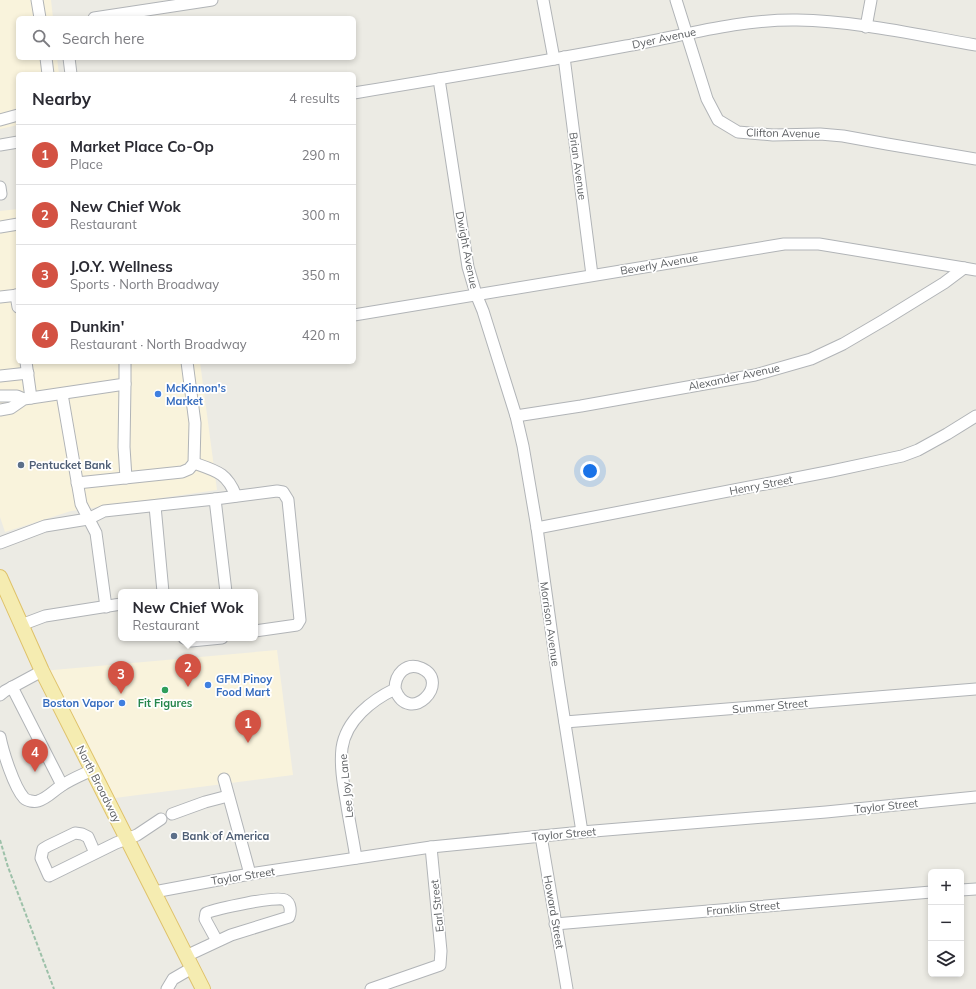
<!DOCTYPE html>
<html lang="en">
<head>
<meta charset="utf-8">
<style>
	:root { --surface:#fff; --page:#f7f7f7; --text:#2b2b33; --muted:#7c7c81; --line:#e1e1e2; --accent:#d35243 }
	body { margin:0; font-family:Mulish,sans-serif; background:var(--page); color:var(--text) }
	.controls { position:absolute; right:12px; bottom:12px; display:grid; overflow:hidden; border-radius:6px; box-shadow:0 2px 6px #0003 }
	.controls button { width:36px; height:36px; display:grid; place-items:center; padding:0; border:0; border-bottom:1px solid var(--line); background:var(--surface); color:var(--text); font:20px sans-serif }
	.you { position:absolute; left:590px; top:471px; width:14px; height:14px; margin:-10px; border:3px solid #fff; border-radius:50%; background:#1a73e8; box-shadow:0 0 0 6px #1a73e833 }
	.badge { display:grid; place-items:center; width:26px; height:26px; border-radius:50%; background:var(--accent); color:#fff; font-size:13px; font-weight:700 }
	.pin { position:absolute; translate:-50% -33px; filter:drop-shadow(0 1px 2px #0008) }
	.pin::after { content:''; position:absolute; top:21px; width:14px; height:12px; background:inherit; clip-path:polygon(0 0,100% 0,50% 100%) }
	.popup { position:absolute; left:118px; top:589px; width:140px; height:52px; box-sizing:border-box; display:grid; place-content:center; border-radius:6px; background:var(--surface); filter:drop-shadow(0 1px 3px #0005); font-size:13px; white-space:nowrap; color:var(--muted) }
	.popup b { font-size:15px; color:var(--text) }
	.popup::after { content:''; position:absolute; left:50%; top:100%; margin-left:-8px; border:8px solid transparent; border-top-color:var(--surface) }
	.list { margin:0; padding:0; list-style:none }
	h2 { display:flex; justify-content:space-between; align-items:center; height:52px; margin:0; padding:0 16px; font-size:17px }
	h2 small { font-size:13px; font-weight:400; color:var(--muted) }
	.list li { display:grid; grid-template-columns:26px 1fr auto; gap:12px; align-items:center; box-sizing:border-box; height:60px; padding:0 16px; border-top:1px solid var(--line) }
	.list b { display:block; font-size:15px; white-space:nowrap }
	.list p { margin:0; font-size:13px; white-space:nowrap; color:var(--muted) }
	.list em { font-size:13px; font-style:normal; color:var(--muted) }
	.icon { flex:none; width:22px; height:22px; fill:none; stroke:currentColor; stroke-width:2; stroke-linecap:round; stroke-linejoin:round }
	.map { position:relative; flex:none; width:976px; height:989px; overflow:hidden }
	.search { position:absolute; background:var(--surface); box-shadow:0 2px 6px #0003; left:16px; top:16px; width:340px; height:44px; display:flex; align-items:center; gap:10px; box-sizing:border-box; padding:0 14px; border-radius:6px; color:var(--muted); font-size:15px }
	.panel { position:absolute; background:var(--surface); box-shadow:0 2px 6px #0003; left:16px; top:72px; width:340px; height:292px; border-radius:6px }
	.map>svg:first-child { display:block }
</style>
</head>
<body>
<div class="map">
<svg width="976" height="989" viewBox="0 0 976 989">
	<rect width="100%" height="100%" fill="#ecebe4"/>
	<g fill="#f9f3dc">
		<path d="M0,0H51L53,18H18V58H57L59,74H18V125L0,129Z"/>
		<path d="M18,209V362H200L217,490L71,511L5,532L0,517V211Z"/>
		<path d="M277,650L293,775L107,799L42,671Z"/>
	</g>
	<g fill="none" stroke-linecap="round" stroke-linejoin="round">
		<defs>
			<g id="minor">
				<path d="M37,0L40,18"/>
				<path d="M543,0L554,59"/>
				<path d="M676,0L707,99L718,120L738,132L773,135L820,134L843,136L887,144L976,159"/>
				<path d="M94,18L212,0"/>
				<path d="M866,27L871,0"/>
				<path d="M564,57L592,275"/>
				<path d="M46,58L48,74"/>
				<path d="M69,58L71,74"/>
				<path d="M439,79L468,267L476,294L483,311L516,416L523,446L537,528L558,679L582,832"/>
				<path d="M354,93C445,78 535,63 626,46C682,36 739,19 797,20C857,21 917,35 976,45"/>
				<path d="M0,120L18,115"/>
				<path d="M0,145L18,142"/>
				<path d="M0,187L1,194"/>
				<path d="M0,227L18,224"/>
				<path d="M16,295L18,307"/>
				<path d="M0,297L18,295"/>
				<path d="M354,315L784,244H819L964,268"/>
				<path d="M26,362L31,398"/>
				<path d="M0,376L28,373"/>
				<path d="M125,384L124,447L126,478"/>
				<path d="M62,394L81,504L96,533L106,607"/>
				<path d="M0,396H17L24,399"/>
				<path d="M0,410L11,408L24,399L125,384V362"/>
				<path d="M516,416L581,406L755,375L811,359L843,344L884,320L944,283L964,268L976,270"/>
				<path d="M194,463C217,471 227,473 236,496"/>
				<path d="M77,483L182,472L189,469L194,463L195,423L187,362"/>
				<path d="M215,499L277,491L283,492L288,500L300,620L297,625L255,631"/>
				<path d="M155,506L163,592"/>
				<path d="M537,528L832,471L902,456L918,450L947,434L976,416"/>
				<path d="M0,543L45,526L88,519L104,511L215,499L226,592"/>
				<path d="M21,625L45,616L121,604"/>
				<path d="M184,638L191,641L222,638"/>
				<path d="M12,687L62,785"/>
				<path d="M0,695L5,691L42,671"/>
				<path d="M565,722L976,689"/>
				<path d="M0,737C3,752 14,787 24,798C27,801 34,802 38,801C48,798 53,791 61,786C71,779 82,775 92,770"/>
				<path d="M224,779L250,874"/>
				<path d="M172,814L205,802L228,796"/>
				<path d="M541,836L567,989"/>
				<path d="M95,853L88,837L82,834L75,833L48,846L43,849L41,858L49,876L116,843L137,835L161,819"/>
				<path d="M356,858C353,839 349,820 346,800C343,783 340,765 342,748C346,720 372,700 395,689C395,674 406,662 421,668C453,682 409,727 395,689"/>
				<path d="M961,890L976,889"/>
				<path d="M154,892L250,874L431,847L582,832L826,812L976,797"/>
				<path d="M555,924L931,892"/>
				<path d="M186,956L231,935L289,917C291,912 291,903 285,900C278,895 216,909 206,913L205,919L217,941"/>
				<path d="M167,989L173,979L192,968"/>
				<path d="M371,989L440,965L441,951L431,847"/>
			</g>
			<path id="major" d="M0,577L42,671L203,989"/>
		</defs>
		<use href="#minor" stroke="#b1b4b7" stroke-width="13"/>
		<use href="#major" stroke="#dfc26a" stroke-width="16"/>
		<g stroke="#9dc1a9" stroke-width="2" stroke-dasharray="4 2" stroke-linecap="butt">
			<path d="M199,838L211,833"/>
			<path d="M0,840L8,867L54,989"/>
		</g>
		<use href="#minor" stroke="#fff" stroke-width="11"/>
		<use href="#major" stroke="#f5ecb1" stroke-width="14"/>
	</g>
	<g fill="#3f7fe0" stroke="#fff" stroke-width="1.5">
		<circle cx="158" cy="394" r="4"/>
		<circle cx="208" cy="685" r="4"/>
		<circle cx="122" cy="703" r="4"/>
	</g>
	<g fill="#5c6f8a" stroke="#fff" stroke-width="1.5">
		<circle cx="21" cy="465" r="4"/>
		<circle cx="174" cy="836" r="4"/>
	</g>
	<circle fill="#2e9e5b" stroke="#fff" stroke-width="1.5" cx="165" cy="690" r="4"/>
	<g text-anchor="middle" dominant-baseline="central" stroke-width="3.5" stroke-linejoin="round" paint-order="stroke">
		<g font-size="11" fill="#5c5f62" stroke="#fff">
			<text transform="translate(664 38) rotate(-12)">Dyer Avenue</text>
			<text transform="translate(783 133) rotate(1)">Clifton Avenue</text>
			<text transform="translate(578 166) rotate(82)">Brian Avenue</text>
			<text transform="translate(467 250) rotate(79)">Dwight Avenue</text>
			<text transform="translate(659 264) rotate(-10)">Beverly Avenue</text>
			<text transform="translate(734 377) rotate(-12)">Alexander Avenue</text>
			<text transform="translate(761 485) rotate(-11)">Henry Street</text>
			<text transform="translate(550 624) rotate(82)">Morrison Avenue</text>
			<text transform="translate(770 706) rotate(-5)">Summer Street</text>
			<text transform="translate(99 784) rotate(63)">North Broadway</text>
			<text transform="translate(346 786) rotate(-96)">Lee Joy Lane</text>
			<text transform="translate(886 806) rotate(-6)">Taylor Street</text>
			<text transform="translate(564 834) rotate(-5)">Taylor Street</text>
			<text transform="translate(243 876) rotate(-9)">Taylor Street</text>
			<text transform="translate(437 906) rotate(-96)">Earl Street</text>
			<text transform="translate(743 908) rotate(-5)">Franklin Street</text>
			<text transform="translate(554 912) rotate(80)">Howard Street</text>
		</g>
		<g font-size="11" font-weight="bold" fill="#366cbe" stroke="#fff" text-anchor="start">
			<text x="166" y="388">McKinnon's<tspan x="166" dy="13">Market</tspan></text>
			<text x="216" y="679">GFM Pinoy<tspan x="216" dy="13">Food Mart</tspan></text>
			<text x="114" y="703" text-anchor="end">Boston Vapor</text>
		</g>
		<g font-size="11" font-weight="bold" fill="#4e5e75" stroke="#fff" text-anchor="start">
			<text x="29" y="465">Pentucket Bank</text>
			<text x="182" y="836">Bank of America</text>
		</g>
		<g font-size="11" font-weight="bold" fill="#27864d" stroke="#fff">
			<text x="165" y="703">Fit Figures</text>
		</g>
	</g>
</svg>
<div class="controls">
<button>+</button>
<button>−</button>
<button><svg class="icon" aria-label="layers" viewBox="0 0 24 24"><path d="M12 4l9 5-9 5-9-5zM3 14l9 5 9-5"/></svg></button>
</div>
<div class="you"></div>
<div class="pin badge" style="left:248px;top:743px">1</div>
<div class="pin badge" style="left:188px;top:687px">2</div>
<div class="popup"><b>New Chief Wok</b>Restaurant</div>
<div class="pin badge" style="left:121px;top:694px">3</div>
<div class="pin badge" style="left:35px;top:772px">4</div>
<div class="search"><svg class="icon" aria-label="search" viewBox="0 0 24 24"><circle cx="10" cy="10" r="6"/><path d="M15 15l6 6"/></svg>Search here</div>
<section class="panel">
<h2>Nearby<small>4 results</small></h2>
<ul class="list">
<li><span class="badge">1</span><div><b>Market Place Co-Op</b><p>Place</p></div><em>290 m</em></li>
<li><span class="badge">2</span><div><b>New Chief Wok</b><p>Restaurant</p></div><em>300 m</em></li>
<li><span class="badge">3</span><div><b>J.O.Y. Wellness</b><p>Sports · North Broadway</p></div><em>350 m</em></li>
<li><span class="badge">4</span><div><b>Dunkin'</b><p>Restaurant · North Broadway</p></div><em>420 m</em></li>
</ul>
</section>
</div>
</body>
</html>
